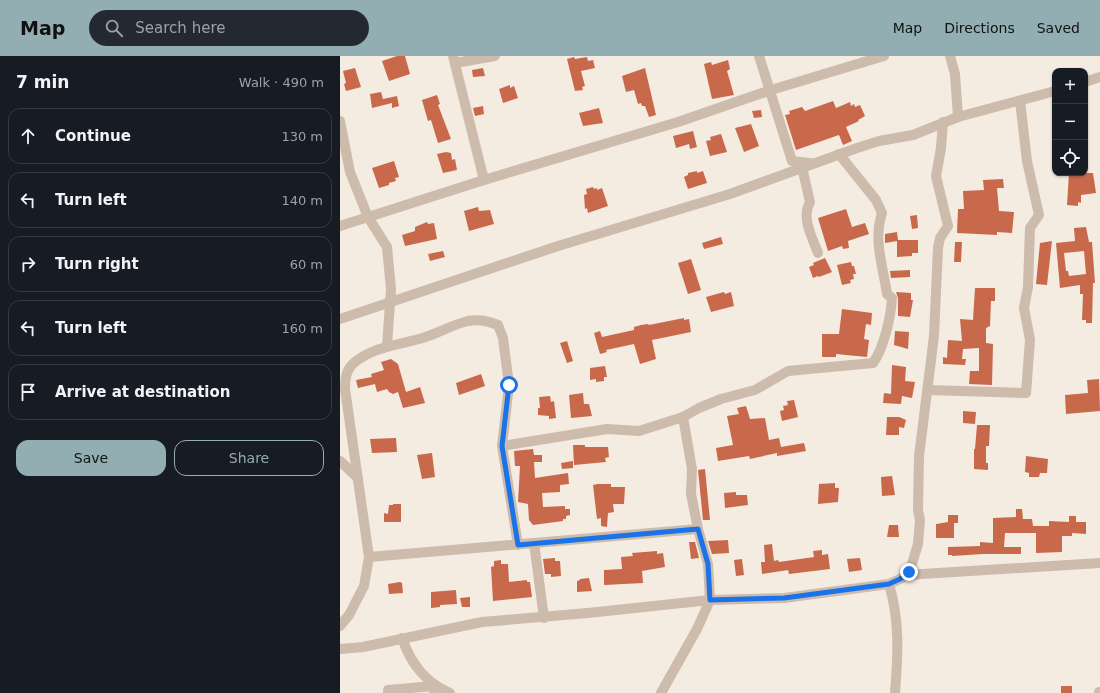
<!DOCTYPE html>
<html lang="en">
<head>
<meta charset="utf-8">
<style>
	:root { --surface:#171b24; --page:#242831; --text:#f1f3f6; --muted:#9ea1a6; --line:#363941; --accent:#92aeb2 }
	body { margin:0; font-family:"DejaVu Sans",sans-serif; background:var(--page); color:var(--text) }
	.controls { position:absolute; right:12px; top:12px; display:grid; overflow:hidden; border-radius:8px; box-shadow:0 1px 3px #0004 }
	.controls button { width:36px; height:36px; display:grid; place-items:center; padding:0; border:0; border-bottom:1px solid var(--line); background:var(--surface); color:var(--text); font:20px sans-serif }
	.stop { position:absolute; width:12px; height:12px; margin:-9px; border:3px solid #1a73e8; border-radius:50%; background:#fff }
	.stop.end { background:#1a73e8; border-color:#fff; box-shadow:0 1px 4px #0008 }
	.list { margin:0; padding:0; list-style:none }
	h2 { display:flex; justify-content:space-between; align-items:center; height:52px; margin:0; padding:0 16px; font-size:17px }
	h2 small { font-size:13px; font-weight:400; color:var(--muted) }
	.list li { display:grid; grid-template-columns:26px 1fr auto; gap:12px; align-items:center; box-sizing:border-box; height:56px; margin:0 8px 8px; padding:0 8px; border:1px solid var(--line); border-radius:12px }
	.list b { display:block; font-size:15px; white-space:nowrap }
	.list em { font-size:13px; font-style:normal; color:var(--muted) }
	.actions { display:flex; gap:8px; padding:12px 16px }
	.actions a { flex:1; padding:9px 0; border:1px solid var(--accent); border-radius:12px; text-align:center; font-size:14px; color:var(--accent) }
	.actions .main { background:var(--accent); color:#111 }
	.icon { flex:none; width:22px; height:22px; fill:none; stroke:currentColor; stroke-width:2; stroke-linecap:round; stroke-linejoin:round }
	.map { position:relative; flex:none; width:760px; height:637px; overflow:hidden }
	header { display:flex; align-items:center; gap:24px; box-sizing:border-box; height:56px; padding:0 20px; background:var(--accent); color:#111 }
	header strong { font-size:19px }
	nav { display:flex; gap:22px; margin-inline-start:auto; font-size:14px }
	.search { width:280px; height:36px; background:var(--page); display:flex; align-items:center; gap:10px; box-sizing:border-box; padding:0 14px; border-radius:22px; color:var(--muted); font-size:15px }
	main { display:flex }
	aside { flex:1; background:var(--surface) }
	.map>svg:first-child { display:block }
</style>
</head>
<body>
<header>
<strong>Map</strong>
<div class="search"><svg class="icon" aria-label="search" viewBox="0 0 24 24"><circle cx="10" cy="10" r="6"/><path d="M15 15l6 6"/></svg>Search here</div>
<nav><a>Map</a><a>Directions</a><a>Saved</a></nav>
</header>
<main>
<aside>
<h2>7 min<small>Walk · 490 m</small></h2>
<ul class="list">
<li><svg class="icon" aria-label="ahead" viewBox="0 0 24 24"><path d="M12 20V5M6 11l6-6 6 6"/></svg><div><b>Continue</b></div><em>130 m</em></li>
<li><svg class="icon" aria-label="left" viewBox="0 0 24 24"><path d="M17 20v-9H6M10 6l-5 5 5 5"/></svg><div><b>Turn left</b></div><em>140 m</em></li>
<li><svg class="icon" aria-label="right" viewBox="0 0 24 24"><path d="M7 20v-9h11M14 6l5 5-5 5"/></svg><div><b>Turn right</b></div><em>60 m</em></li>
<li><svg class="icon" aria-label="left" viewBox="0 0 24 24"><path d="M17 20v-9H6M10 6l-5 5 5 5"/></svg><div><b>Turn left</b></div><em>160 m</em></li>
<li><svg class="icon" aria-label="arrive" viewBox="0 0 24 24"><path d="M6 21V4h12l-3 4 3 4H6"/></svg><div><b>Arrive at destination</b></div></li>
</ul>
<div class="actions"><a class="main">Save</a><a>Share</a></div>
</aside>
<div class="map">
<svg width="760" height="637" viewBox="0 0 760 637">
	<rect width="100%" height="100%" fill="#f4ebe1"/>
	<g fill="#c8694b" fill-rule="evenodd">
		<path d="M57,0H65L70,18L49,25L42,5Z"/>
		<path d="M234,1L235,3L247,1L248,5L253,4L255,12L241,15L245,30L242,31L243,34L235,35L227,3Z"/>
		<path d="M388,4L390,13L387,15L394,39L372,43L364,8L371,6L372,9Z"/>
		<path d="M15,12L21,31L6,35L4,28L6,27L3,15Z"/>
		<path d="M143,12L145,20L133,21L132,14Z"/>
		<path d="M305,12L316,59L309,61L305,50H302L301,47L298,48L294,34L286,36L282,20Z"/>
		<path d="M170,29V32L174,30L178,42L163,47L159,33Z"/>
		<path d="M41,36L43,43L57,40L59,50L52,52V47L32,52L30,38Z"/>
		<path d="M97,39L100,48L98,49L111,83L98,87L91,64L88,65L82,44Z"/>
		<path d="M493,45L496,52L510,46L511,50L514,48L515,51L520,49L525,60L518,64L519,65L506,71L512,85L503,89L499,79L456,94L445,59L450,58L449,55L462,51L465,55Z"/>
		<path d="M143,50L144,58L135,60L133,52Z"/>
		<path d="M259,52L263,67L243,70L239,57Z"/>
		<path d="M421,54L422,61L414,62L412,55Z"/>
		<path d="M411,68L419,90L404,96L395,72Z"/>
		<path d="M353,75L357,91L350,93L349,88L336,92L333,80Z"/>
		<path d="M381,78L387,96L370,100L366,85L371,84L370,81Z"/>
		<path d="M106,96L111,97L112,104L115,103L117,114L103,117L97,98Z"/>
		<path d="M54,105L59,121L55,122L56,125L49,127V129L39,132L32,112Z"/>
		<path d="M357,115V117L363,115L367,127L348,133L344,121L348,119V117Z"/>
		<path d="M729,117H753L756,137L741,139V147L738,146V150L727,149Z"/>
		<path d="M663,123L664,132H657L659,155L674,156L672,177L657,176V179L617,177L618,153H624L623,135L644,134L643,124Z"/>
		<path d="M253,131L254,133L257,132V134L262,132L268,150L248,157L247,152L245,153L244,139L247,138L246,133Z"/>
		<path d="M138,151L139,155L150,154L154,168L129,175L124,155Z"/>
		<path d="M506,153L512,171L525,167L529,178L508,185L509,192L503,193L502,190L488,195L478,162Z"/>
		<path d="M577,159L578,172L572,173L570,160Z"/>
		<path d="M87,166L88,168L94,167L97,183L65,190L62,179L75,175V171Z"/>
		<path d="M746,171L749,186H752L755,227H753L752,267H746V264H742L743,238H740V229L720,232L716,187L735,185L734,172ZM744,195L746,218L729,220L728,215H726L724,197Z"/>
		<path d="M557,176L558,184H578V197H572V200L557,201V185L545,187V178Z"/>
		<path d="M381,181L383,188L364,193L362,187Z"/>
		<path d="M712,185L707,229L696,228L700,187Z"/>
		<path d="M615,186H622L621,206H614Z"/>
		<path d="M103,195L105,201L90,205L88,198Z"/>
		<path d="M485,202L492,216L479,221L478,220L473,222L469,211L474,209L473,207Z"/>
		<path d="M351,203L361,234L348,238L338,207Z"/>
		<path d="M511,206L512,210H514L516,218H513L514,223L510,224L511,227L502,229L497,209Z"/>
		<path d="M570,214V221L551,222L550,215Z"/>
		<path d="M635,232H655V245H651L650,270L646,272V287L653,288L652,329L629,328L630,315H639V292L623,293L622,303H626L625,309L603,308V301L607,302L608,284L622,285L620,263L633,264Z"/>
		<path d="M384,236L385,238L391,236L394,250L371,256L366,241Z"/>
		<path d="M556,236L571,237V244H573L570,261L558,260V242Z"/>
		<path d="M502,253L532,257L531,269L526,268L524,283L529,284L527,301L496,298V301H482V278H499Z"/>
		<path d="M344,262V264L349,263L351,276L312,284L316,303L300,308L294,288L266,294L267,296L260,298L254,277L260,275L262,281L294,274V271L301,269L308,268L309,269Z"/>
		<path d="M555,275L569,276L568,293L554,289Z"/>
		<path d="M227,285L233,305L227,307L220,287Z"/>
		<path d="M51,303L58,308L66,336L80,331L85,347L63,352L58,336L53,338L49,336L47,333L37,336L35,328L18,332L16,324L32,321L31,318L44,314L41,306Z"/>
		<path d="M552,309L566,311L565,325L575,326L572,342L562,340L561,348L543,347L544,337L551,338Z"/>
		<path d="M265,310L267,321H264V325L256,326V323L250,324V312Z"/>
		<path d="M141,318L145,330L119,339L116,327Z"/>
		<path d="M759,323L760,355L726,358L725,339L748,337L747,324Z"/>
		<path d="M243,337L244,348H249L252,360L231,362L229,339Z"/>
		<path d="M210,340L211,346L214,345L216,362L209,363V360L198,359V352H200L199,341Z"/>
		<path d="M454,344L458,361L442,365L440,355L444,354L443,350L448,349L447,345Z"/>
		<path d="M406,350L410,363L425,362L429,384L439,382L441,391L464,387L466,395L437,400V397L410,403L409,400L378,405L376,392L393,389L387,360L399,358L397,352Z"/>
		<path d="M623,355L636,356L635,368L623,367Z"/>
		<path d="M547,361H559L566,364L564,372L559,371V379H546Z"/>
		<path d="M637,369H650L649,390H646V407H648V414L634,413V393H635Z"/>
		<path d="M56,382L57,396L32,397L30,383Z"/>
		<path d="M233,389H245V391H268L269,401L265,402L266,406L234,409Z"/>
		<path d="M193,393L194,399H202V406H194L195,422L228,417L229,428L220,429V436L202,437L203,451L225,450V453H230V459L226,460V463H223V465L193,469L189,464L188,448L178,446L180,410H175L174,395Z"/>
		<path d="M92,397L95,421L82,423L77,399Z"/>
		<path d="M686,400L708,403L707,417H700L699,421H689V417L685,416Z"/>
		<path d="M233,405V412L222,413L221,407Z"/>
		<path d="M365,413L370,464H363L358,414Z"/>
		<path d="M552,420L555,439L542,440L541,421Z"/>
		<path d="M495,427V432H499L498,446L478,448L479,428Z"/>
		<path d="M258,428H271V431H285L284,448H273L274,456L268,457L267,471L261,470V462L257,463L253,429Z"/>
		<path d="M396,436V439H407L408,449L385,452L384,437Z"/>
		<path d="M53,448H61V466H44V457L48,458L49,449H53Z"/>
		<path d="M676,453H682L683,463H692L693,470H709V465L729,466V460H736V466H746V478L732,477V480H722V496L696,497V477H665L664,491H681V498H643L612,500V499H608V491L640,490V486L653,487V462L676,461Z"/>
		<path d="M608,459H618V467H614V482H596V468L608,466Z"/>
		<path d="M549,469H558L559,481H547Z"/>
		<path d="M388,484L389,497L372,498L368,485Z"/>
		<path d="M349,486H355L359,502L351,503Z"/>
		<path d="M432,488L434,505L438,504L439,506L474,501L473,495L482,494V499L488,498L490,513L449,518L448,514L422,518L421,506H425L424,489Z"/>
		<path d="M317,495V498L323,497L325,511L302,515L303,527L264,529V514L282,513L281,501L293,500L292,497Z"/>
		<path d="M215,502V505H220L221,520L211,521V518H205L203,503Z"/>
		<path d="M520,502L522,514L509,516L507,503Z"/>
		<path d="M402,503L404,519L396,520L394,504Z"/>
		<path d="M161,504V508H168L169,526L187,524V526H190L192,541L153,545L151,511L154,510V505Z"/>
		<path d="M249,522L252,535L237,536V525L240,524V523Z"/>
		<path d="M60,526L62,527L63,537L49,538L48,528Z"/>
		<path d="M116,534L117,548L100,549V551L91,552V536Z"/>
		<path d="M130,541V551H122L120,542Z"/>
		<rect x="721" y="630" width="11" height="7"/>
	</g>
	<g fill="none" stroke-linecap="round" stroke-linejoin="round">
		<g stroke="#cdbbac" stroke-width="10">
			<path d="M113,0L144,124"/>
			<path d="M419,0L452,105L470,107"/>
			<path d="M610,0L615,18L618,61"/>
			<path d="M115,7L155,0"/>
			<path d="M745,26L760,21"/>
			<path d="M0,65L10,116L28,161L47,191L51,233L47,290"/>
			<path d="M462,111L470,146C461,162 472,181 478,197"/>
			<path d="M0,170L144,124L338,66L431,34L544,0"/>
			<path d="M0,263L218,190L390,138L517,92L539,85L573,79L618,61L715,35"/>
			<path d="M588,334L686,337L690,284L684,252L688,231L690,172L699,159L687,105L680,45"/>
			<path d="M162,390L267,373L299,375L343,361L359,352L381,343L415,334L448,315L533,307C544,292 551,260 552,242L547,238C543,210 533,184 542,157L536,144L499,98"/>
			<path d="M0,405L18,422"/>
			<path d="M194,487L358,473"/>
			<path d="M29,501L194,487L204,562"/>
			<path d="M566,519L760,507"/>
			<path d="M549,528C560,565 558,599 555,637"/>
			<path d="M0,570L9,559L24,530L29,501L5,333C5,323 6,313 15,306C34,291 57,289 79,283C95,279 111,269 128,265C140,263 148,265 158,269L163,282L169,329L162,390L178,489"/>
			<path d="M62,582C71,608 85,626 110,637"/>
			<path d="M0,593L23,591L142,566L248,557L370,544L444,542L549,528L560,523L566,519L571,511L578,488L580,464L578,454L579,400L594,280L598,192L600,182L608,170L596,120L601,92L603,66"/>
			<path d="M48,637V634L94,630V635"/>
			<path d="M321,637L357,573L370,544L368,508L358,473L351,438L352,413L343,361"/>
			<path d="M759,637V636"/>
		</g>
	</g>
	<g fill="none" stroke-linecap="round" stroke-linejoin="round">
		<path stroke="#1a73e8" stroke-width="5" d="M169,329L162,390L178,489L358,473L368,508L370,544L444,542L549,528L560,523L569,516"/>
	</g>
</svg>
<div class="controls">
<button>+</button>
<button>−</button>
<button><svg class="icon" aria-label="locate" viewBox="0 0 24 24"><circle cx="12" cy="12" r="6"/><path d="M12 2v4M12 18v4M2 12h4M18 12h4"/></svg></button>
</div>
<div class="stop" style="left:169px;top:329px"></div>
<div class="stop end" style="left:569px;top:516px"></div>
</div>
</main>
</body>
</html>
